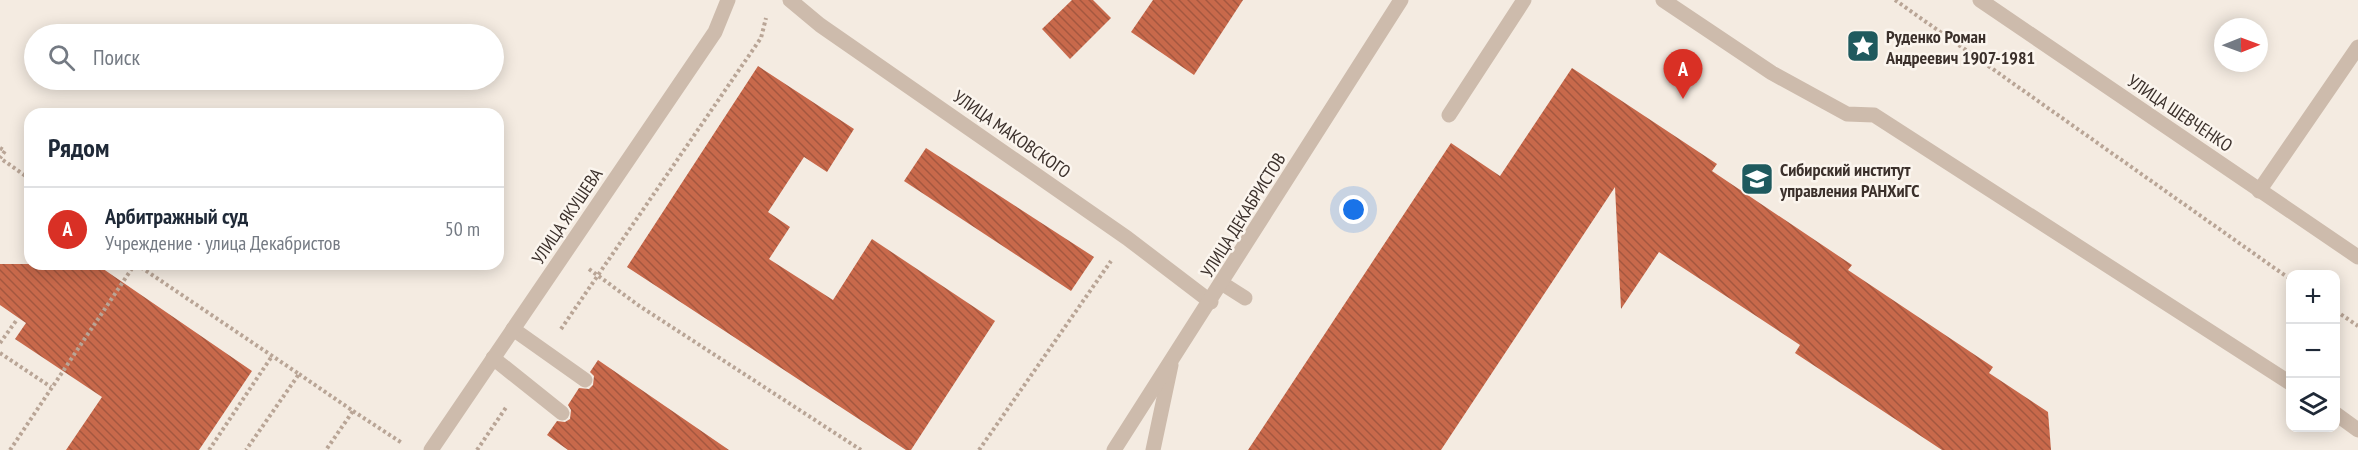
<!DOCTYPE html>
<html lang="ru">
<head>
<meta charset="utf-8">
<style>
	:root { --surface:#fff; --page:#f2f2f3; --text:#1f2937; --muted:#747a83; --line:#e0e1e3; --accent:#d93025 }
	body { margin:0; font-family:"PT Sans Narrow",sans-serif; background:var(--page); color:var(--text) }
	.controls { position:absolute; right:18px; bottom:18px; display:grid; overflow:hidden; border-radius:12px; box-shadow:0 3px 15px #0003 }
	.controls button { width:54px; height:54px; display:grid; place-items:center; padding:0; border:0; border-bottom:2px solid var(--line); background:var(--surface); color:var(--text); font:30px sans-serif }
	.compass { position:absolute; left:2214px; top:18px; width:54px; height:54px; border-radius:50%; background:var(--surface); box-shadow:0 3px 15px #0003; rotate:89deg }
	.you { position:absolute; left:1354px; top:210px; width:21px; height:21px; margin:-15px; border:4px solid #fff; border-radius:50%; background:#1a73e8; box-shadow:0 0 0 9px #1a73e833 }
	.badge { display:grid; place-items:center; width:39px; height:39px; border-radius:50%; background:var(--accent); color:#fff; font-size:20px; font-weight:700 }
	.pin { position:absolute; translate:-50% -50px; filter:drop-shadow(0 2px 3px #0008) }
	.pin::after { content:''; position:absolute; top:32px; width:21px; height:18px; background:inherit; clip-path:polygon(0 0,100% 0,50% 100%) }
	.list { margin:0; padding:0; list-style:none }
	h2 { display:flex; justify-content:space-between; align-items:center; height:78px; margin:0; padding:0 24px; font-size:26px }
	h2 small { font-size:20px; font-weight:400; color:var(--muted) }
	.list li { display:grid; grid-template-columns:39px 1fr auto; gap:18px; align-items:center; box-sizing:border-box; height:84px; padding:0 24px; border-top:2px solid var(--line) }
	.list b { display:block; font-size:22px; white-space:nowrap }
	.list p { margin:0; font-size:20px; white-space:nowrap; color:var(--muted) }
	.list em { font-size:20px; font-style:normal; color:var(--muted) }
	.icon { flex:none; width:33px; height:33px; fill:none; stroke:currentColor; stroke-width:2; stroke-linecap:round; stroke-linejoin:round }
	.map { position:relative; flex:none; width:2358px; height:450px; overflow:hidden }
	.search { position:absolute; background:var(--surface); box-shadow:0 3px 15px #0003; left:24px; top:24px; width:480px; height:66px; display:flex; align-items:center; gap:15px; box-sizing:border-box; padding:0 21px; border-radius:33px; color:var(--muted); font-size:22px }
	.panel { position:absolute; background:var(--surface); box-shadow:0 3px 15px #0003; left:24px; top:108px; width:480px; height:162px; border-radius:18px }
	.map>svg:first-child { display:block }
</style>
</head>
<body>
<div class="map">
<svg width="2358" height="450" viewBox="0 0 2358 450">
	<defs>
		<pattern id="building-back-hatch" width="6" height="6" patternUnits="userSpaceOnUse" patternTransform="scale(1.5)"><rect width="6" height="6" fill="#c8694b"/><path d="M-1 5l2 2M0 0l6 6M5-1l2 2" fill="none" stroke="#a4573f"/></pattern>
	</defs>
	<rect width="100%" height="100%" fill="#f4ebe1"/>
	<g fill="url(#building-back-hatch)">
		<path d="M1072,0H1093L1111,18L1070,59L1042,29Z"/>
		<path d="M1153,0H1243L1194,75L1131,32Z"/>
		<path d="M758,66L854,129L827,172L804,157L768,212L790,227L769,259L833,300L872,239L995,321L911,450H906L627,267Z"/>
		<path d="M1572,68L1717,164L1712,171L1852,265L1848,270L1993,367L1989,373L2048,412L2051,450H1942L1795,353L1800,345L1659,252L1621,309L1615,187L1441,450H1248L1451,143L1500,176Z"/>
		<path d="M926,148L1094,257L1071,291L904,181Z"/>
		<path d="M0,264H96L252,371L199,450H66L102,397L15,339L26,323L0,305Z"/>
		<path d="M598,360L729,450H568L547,435L557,421L565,422L570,419L571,410L568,405L579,388L589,389L593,385L594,376L590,372Z"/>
	</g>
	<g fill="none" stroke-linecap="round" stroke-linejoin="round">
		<g stroke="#b9a596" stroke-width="4" stroke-dasharray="3 3" stroke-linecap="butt">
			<path d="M1895,0L2290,279"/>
			<path d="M0,148L5,151L0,158L30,179"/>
			<path d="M136,264L299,374L246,450"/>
			<path d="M589,269L638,305L861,450"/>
			<path d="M2336,311L2358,326"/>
			<path d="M561,329L761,38L766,18"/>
			<path d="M0,343L16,321"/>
			<path d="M0,353L51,387"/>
			<path d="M299,374L353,411L326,450"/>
			<path d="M353,411L402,443"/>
			<path d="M10,450L135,264"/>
			<path d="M209,450L272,356"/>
			<path d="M477,450L507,406"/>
			<path d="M979,450L1111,261"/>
		</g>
		<g stroke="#cdbbac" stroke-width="15">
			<path d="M1663,0L1772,73L1847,114L1874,115L2290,383"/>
			<path d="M1449,115L1524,0"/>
			<path d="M2259,191L2358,47"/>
			<path d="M1223,284L1245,298"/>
			<path d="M513,329L585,380"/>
			<path d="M493,358L562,413"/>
			<path d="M2336,414L2358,430"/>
			<path d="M1153,450L1171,365"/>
		</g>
		<g stroke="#cdbbac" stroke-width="15">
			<path d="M790,0L820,25L1127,238L1211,302"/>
			<path d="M1980,0L2358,257"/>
			<path d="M431,450L715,32L728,0"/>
			<path d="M1114,450L1401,0"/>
		</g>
	</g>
	<defs>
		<symbol id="sight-square" viewBox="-11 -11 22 22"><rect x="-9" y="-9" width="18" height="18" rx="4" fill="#1f5a5e" stroke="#fbf5ee"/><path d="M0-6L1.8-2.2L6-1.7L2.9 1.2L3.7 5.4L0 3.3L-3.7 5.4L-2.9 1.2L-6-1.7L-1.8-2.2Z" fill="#fff"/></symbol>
		<symbol id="university-square" viewBox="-11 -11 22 22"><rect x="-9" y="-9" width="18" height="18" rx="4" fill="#1f5a5e" stroke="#fbf5ee"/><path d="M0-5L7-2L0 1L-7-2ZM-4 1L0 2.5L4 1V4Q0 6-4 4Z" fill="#fff"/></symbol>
	</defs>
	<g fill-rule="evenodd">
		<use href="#sight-square" x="1844" y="27" width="38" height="38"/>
		<use href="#university-square" x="1738" y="160" width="38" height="38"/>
	</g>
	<g text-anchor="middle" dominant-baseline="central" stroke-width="5" stroke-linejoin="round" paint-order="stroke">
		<g font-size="18" font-weight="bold" fill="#3b302b" stroke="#fbf5ee" text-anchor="start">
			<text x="1886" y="36">Руденко Роман<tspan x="1886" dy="21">Андреевич 1907-1981</tspan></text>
			<text x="1780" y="169">Сибирский институт<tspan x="1780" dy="21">управления РАНХиГС</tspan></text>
		</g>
		<g font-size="18" fill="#3b302b" stroke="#fbf5ee">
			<text transform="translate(2180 113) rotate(34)">УЛИЦА ШЕВЧЕНКО</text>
			<text transform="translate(1012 134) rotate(35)">УЛИЦА МАКОВСКОГО</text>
			<text transform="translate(1243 215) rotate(-58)">УЛИЦА ДЕКАБРИСТОВ</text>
			<text transform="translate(567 216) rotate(-56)">УЛИЦА ЯКУШЕВА</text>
		</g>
	</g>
</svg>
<div class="controls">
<button>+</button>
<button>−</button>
<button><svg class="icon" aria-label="layers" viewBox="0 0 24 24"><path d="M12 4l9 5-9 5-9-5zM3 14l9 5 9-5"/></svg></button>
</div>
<svg class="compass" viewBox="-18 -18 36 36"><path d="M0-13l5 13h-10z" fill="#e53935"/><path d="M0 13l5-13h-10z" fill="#747a83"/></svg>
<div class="you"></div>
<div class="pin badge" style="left:1683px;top:99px">A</div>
<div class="search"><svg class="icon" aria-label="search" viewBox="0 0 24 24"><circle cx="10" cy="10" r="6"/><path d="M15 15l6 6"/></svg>Поиск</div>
<section class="panel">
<h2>Рядом<small></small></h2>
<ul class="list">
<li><span class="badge">A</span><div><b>Арбитражный суд</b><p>Учреждение · улица Декабристов</p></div><em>50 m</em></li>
</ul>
</section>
</div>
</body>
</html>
